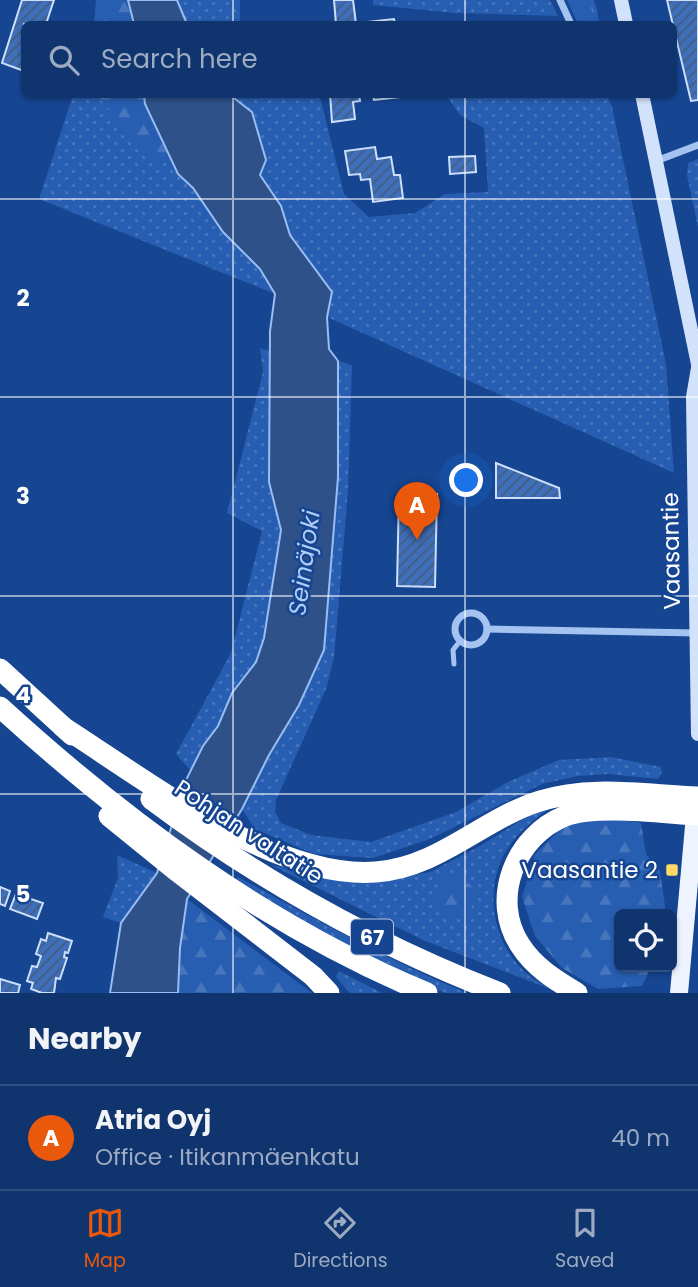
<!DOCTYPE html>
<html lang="en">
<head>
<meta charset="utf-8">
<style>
	:root { --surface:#10346e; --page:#1e3f76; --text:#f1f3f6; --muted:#9caac2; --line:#304f81; --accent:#ea580c }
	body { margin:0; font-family:Poppins,sans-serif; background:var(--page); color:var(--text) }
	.controls { position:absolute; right:21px; bottom:21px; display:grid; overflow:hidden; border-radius:10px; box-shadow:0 2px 5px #0004 }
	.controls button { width:63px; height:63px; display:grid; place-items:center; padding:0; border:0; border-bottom:2px solid var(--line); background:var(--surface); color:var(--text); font:35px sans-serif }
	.you { position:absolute; left:467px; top:481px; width:24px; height:24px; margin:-18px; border:5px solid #fff; border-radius:50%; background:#1a73e8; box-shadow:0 0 0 10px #1a73e833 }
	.badge { display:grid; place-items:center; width:46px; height:46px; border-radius:50%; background:var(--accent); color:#fff; font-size:23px; font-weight:700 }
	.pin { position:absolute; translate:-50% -58px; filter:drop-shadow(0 2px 4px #0008) }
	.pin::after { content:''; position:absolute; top:37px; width:24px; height:21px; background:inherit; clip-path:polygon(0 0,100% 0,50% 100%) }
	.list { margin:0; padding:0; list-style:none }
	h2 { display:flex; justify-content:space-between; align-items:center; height:91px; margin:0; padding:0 28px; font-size:30px }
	h2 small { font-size:23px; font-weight:400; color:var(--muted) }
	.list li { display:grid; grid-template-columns:46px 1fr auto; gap:21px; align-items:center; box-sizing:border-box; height:105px; padding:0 28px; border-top:2px solid var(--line) }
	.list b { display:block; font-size:26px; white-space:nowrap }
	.list p { margin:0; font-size:23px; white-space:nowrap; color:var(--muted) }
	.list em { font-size:23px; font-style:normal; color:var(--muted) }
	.icon { flex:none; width:38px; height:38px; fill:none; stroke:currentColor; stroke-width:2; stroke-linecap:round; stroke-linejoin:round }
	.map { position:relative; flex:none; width:698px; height:993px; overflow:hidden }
	.search { position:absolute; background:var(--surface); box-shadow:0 2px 5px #0004; left:21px; right:21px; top:21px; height:77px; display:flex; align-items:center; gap:18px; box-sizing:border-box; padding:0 24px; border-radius:10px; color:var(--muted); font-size:26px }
	.sheet { height:196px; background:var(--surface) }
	nav { display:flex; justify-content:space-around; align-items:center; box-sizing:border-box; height:98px; border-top:2px solid var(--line); background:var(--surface); font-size:19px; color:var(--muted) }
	nav a { display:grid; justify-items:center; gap:4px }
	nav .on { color:var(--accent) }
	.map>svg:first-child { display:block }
</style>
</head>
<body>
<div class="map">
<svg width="698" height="993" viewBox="0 0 698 993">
	<defs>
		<pattern id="grass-dots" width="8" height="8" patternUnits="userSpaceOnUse" patternTransform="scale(1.75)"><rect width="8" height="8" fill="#285eb1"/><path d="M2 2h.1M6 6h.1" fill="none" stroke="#4876bd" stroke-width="1.8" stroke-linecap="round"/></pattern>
		<pattern id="forest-firs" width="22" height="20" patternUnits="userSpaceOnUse" patternTransform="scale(1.75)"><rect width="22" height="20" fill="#285eb1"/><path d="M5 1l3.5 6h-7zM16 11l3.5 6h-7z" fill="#4876bd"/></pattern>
		<pattern id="park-tufts" width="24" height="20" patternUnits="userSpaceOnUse" patternTransform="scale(1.75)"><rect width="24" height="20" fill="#285eb1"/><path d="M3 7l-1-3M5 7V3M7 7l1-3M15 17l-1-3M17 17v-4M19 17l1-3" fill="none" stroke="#4876bd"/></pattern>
		<pattern id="building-hatch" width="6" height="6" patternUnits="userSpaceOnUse" patternTransform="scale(1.75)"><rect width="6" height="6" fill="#3e6fba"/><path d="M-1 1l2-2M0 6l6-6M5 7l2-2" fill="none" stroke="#465c7e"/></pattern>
	</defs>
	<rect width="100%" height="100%" fill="#164592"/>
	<g fill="url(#grass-dots)">
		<path d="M177,0H240V24H187Z"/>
		<path d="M373,0H550L558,16L455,13L373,5Z"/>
		<path d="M310,94L320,97L344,194L369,217L415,213L445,194L488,192L484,128L460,115L446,95H607L612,107L666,364L674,473L327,317L332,292L290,235L281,206L260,175L252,112L230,95Z"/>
		<path d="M73,95H97L160,161L168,155L178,174L193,188L223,232L260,269L275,294L39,199Z"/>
		<path d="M698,159V227L687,175L688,163Z"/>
		<path d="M260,348L270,351L269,482L281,530L264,638L256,662L232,693L218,726L203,746L191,771L176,754L231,653L262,531L227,513L263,372Z"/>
		<path d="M338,361L352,365L348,490L334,658L326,689L276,800L275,811L281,823L311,835L371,842L456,812L508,782L559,760L611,757L661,767L662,772L658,779L609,774L578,776L542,784L430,839L373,858L314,854L255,829L242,809L269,755L299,705L324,650L338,477Z"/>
		<path d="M555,804C538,817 519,830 508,848C481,889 493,949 532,978C541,984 552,988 561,993L425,941L271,865L372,883L430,872L480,846L523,819Z"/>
		<path d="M117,855L157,873L121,923L103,917L118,878Z"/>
		<path d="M238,877C313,918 387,960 467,993H445L375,962L315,931L235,880Z"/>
		<path d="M339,971L382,993H350L336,977Z"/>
	</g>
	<g fill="url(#forest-firs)">
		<path d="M96,0H128L134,24H94Z"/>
		<path d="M97,95H144L145,105L168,155L160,161L145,154Z"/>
		<path d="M607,818L641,823L646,854L660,871L666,914H619V967H651L642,986L598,989L562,968L535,936L522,897L535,854L566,824Z"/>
		<path d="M453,875C479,884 479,898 465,918C450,921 443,918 433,907V888L442,877Z"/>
		<path d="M187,899L312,993H178L180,948Z"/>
	</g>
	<path fill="url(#park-tufts)" d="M567,0H594L600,24H578Z"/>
	<g fill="#2e518a" stroke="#97bdf3" stroke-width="2">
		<path d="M128,0H177L187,24H134Z"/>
		<path d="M144,95H230L252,112L266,160L260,175L281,206L290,235L332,292L327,317L329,349L338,361V477L324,650L299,705L269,755L242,809L187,899L180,948L178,993H110L121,923L157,873L186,780L203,746L218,726L232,693L256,662L264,638L281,530L269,482L270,331L275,294L260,269L223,232L193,188L178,174L145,104Z"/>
	</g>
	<g fill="url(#building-hatch)" stroke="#cbdffc" stroke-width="2">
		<path d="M22,0H54L46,24H24V71L2,63Z"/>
		<path d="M334,0H353L356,24H336Z"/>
		<path d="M667,0H698V100L691,101Z"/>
		<path d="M394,19L395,24H367L366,22Z"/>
		<path d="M330,94H359L360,101L353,102L355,119L332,122Z"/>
		<path d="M373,94H401L402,97L374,100Z"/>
		<path d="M375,147L377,159L391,157L394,175H400L403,198L373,202L370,179L361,180L360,174L349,175L345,151Z"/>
		<path d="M475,156L476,172L450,174L449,157Z"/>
		<path d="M496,463L559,488L560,498H496Z"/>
		<path d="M399,493L437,494L435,587L397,586Z"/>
		<path d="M0,887L10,891L5,906L0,904Z"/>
		<path d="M16,894L43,903L37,919L10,909Z"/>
		<path d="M48,933L72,941L68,953L65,952L64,957L67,958L60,979L56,978L54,993H42L31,989L33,983L27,981L32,966L37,967L41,956L36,954L41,939L46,941Z"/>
		<path d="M0,979L20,985L18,993H0Z"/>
	</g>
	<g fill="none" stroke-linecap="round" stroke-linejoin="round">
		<path stroke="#a4c3f1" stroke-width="5" d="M454,664L453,650L460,641"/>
		<g stroke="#a4c3f1" stroke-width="7">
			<path d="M560,0L571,24"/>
			<path d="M656,161L698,145"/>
			<circle cx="471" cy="629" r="16"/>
			<path d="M487,629L697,633"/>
		</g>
		<g stroke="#d3e2fb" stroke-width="14">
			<path d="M621,0L626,24"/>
			<path d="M642,94L698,364"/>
			<path d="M698,368L693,397L698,734"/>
		</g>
		<path stroke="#eef4ff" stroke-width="18" d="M679,993L696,804"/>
		<g stroke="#fff" stroke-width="21">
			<path d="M0,669L72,735"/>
			<path d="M0,707C127,823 268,927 427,993"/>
			<path d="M63,727C146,780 275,880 376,872C440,867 482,819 540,801C591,785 645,795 698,797"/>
			<path d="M151,799C258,879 376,945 500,993"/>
			<path d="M109,816L178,872L313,976L329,993"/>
			<path d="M577,993C555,980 534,967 520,945C490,899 515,836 565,816C597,804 662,813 698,815"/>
		</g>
	</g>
	<path fill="none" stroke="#fff" stroke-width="2" stroke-opacity="0.55" d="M233,0V24M465,0V24M233,94V993M465,94V993M0,199H698M0,397H698M0,596H698M0,794H698"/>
	<rect fill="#ffda64" stroke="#164592" stroke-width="2.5" x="665" y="863" width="14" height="14" rx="3.5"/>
	<g text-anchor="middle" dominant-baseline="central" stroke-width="5" stroke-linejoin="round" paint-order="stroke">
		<rect fill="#164592" stroke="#b9c7de" stroke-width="2" x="351" y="919.5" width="42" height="35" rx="5"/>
		<g font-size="21" font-weight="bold" fill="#fff">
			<text x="372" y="937">67</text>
		</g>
		<g font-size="23" fill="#fff" stroke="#164592">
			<text transform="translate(671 551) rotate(-91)">Vaasantie</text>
			<text transform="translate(249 832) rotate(33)">Pohjan valtatie</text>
		</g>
		<g font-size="23" fill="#fff" stroke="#164592" text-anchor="end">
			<text x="658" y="870">Vaasantie 2</text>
		</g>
		<g font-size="24" font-style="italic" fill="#b0cdf8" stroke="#164592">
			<text transform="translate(304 563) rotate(-82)">Seinäjoki</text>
		</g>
	</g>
	<g font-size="23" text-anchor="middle" font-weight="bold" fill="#fff" stroke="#164592" stroke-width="5" stroke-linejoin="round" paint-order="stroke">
		<text x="23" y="306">2</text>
		<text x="23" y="504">3</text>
		<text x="23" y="703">4</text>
		<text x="23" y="902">5</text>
	</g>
</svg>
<div class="controls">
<button><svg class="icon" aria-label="locate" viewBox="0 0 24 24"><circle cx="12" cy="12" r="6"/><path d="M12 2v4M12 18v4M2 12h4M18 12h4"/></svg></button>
</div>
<div class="you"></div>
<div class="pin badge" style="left:417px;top:540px">A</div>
<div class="search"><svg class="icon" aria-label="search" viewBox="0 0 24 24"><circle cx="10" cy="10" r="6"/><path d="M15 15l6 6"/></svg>Search here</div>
</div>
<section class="sheet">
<h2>Nearby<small></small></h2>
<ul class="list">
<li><span class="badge">A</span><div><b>Atria Oyj</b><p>Office · Itikanmäenkatu</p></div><em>40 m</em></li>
</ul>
</section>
<nav>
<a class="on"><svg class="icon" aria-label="map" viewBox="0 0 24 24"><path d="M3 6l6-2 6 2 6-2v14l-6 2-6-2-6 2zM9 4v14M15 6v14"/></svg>Map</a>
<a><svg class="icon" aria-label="directions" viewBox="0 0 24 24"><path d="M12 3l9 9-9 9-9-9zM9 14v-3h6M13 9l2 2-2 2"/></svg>Directions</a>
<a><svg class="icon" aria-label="saved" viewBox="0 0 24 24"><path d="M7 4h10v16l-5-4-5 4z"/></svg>Saved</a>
</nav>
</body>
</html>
